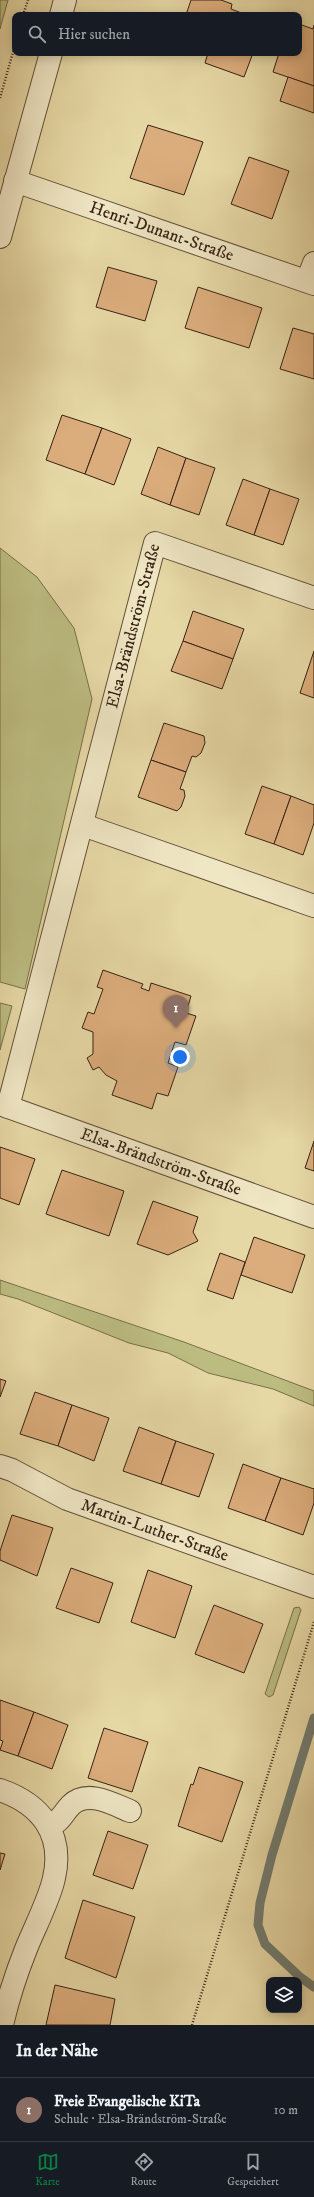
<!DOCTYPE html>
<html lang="de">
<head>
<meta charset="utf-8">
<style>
	:root { --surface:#171b24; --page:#242831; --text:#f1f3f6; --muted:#9ea1a6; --line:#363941; --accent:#0b8043 }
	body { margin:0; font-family:"IM FELL DW Pica",serif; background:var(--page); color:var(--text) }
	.controls { position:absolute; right:12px; bottom:12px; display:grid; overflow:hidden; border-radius:8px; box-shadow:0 2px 10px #0003 }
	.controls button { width:36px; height:36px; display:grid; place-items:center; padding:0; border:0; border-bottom:1px solid var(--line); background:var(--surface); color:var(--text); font:20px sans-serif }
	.you { position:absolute; left:180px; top:1057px; width:14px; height:14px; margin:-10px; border:3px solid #fff; border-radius:50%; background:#1a73e8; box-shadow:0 0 0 6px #1a73e833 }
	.badge { display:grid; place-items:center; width:26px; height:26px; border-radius:50%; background:var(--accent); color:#fff; font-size:13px; font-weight:700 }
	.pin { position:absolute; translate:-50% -33px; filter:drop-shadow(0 1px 2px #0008) }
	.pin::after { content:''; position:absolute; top:21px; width:14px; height:12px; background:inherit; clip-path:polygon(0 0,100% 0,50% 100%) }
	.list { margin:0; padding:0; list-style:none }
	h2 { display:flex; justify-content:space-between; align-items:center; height:52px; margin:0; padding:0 16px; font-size:17px }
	h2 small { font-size:13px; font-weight:400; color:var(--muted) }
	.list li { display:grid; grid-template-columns:26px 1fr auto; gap:12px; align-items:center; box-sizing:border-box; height:64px; padding:0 16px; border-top:1px solid var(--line) }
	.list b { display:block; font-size:15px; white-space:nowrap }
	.list p { margin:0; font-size:13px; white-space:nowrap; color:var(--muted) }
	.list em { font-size:13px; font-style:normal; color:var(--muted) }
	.icon { flex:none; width:22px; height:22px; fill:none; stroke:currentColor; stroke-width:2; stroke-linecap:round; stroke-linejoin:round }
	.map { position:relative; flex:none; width:314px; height:2025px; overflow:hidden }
	.search { position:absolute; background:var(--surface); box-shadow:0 2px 10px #0003; left:12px; right:12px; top:12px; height:44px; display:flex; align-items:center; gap:10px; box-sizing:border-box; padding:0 14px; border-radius:8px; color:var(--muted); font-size:15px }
	.sheet { height:116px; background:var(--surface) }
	nav { display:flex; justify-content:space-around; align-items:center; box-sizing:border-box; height:56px; border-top:1px solid var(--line); background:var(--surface); font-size:11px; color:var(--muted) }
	nav a { display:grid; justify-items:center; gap:2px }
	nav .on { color:var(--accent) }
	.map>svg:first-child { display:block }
</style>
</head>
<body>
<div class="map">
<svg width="314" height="2025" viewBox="0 0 314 2025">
	<rect width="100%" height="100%" fill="#e6d8a5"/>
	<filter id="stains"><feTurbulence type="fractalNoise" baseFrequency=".005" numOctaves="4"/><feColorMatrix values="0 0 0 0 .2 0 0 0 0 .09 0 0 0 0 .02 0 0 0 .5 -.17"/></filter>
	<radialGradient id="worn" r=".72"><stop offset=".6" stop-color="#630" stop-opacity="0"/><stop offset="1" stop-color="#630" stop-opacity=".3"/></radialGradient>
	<g fill="#bcbc81" stroke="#796f4b">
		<path d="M0,0H8L0,29Z"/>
		<path d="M0,548L37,577L74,628L92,699L25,989L0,982Z"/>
		<path d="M0,1003L12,1006L0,1050Z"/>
		<path d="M0,1280L184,1342L314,1391V1406L273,1389L208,1373L168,1353L129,1343L18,1299L0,1294Z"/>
		<path d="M299,1607L301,1610L273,1695L269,1697L265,1694L294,1608Z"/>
	</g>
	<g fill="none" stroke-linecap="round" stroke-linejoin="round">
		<path stroke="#717c71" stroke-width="9" d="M314,1718L272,1855L260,1903L258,1925L265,1944L300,1977L314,1987"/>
	</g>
	<g fill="#dcad7c" stroke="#362215">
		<path d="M191,0H221L232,4L231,9L244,14L186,15Z"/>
		<path d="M299,24L313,29L314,25V86L273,72L279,53H299Z"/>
		<path d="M208,53H253L244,77L205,63Z"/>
		<path d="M288,77L314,86V113L280,101Z"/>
		<path d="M148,125L203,142L184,195L130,178Z"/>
		<path d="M249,157L289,171L272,219L231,204Z"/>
		<path d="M108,267L157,281L145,321L96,307Z"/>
		<path d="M198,287L262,308L249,348L185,328Z"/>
		<path d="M293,328L314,334V379L280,369Z"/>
		<path d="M62,415L102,428L85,474L46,460Z"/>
		<path d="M102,428L131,439L114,485L85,474Z"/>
		<path d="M158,447L186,458L170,505L141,494Z"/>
		<path d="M186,458L215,468L199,515L170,505Z"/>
		<path d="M243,479L270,489L254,535L226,525Z"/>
		<path d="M270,489L299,499L283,545L254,535Z"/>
		<path d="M193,611L244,629L233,659L183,641Z"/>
		<path d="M183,641L233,659L222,689L171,671Z"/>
		<path d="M314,651V698L300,693Z"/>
		<path d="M164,723L204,736L205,743L201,753L196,757L192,756L186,772L151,760Z"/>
		<path d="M151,760L186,772L180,789L184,790L185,796L181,807L177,811L138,797Z"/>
		<path d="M262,786L291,796L274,844L245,834Z"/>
		<path d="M291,796L314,805V823L303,855L274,844Z"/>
		<path d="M103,970L143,984L141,988L149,991L151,983L191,996L186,1013L196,1016L186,1045L175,1042L168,1063L178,1067L168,1096L157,1093L152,1109L112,1095L117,1081L106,1075L99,1067L93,1070L87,1058L93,1054V1032L82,1028L88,1012L94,1014L103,989L97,987Z"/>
		<path d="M314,1141V1171L305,1168Z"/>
		<path d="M0,1147L35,1159L19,1205L0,1198Z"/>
		<path d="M62,1170L124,1191L109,1236L46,1214Z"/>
		<path d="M153,1201L198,1217L193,1232L198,1241L168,1255L137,1244Z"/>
		<path d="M254,1237L305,1255L292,1293L241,1275Z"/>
		<path d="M220,1253L245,1262L233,1299L207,1290Z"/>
		<path d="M0,1379L6,1381L0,1397Z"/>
		<path d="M35,1392L72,1405L58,1446L20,1434Z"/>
		<path d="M72,1405L109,1418L94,1461L58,1446Z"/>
		<path d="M139,1427L176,1441L161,1484L123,1471Z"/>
		<path d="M176,1441L214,1454L199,1497L161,1484Z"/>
		<path d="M243,1464L281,1478L265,1521L228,1508Z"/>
		<path d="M281,1478L314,1489V1503L303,1535L265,1521Z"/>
		<path d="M12,1515L53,1528L37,1576L0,1560V1551Z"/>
		<path d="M71,1568L113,1583L99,1623L56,1608Z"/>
		<path d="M148,1570L192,1586L175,1638L131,1622Z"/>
		<path d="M214,1605L263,1624L244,1673L195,1654Z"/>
		<path d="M0,1700L34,1712L18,1756L0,1750L3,1741L0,1740Z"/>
		<path d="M34,1712L68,1725L52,1769L18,1756Z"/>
		<path d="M104,1728L148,1742L132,1792L88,1778Z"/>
		<path d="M199,1767L243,1782L222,1842L178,1826L191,1784L193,1785Z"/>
		<path d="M108,1831L148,1845L133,1889L93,1875Z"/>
		<path d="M0,1853L5,1854L0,1870Z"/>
		<path d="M83,1900L135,1917L116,1978L65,1958Z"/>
		<path d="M55,1985L115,1999L110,2025H46Z"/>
	</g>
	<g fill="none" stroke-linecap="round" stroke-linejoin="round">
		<defs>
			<g id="minor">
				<path d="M61,15L65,0"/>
				<path id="s1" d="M15,181L314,284"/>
				<path d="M0,237L51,53"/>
				<path d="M307,281L314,263"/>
				<path d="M83,825L314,906"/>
				<path id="s2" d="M0,1104L314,1217"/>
				<path id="s3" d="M8,1107L155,543L314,598"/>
				<path id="s4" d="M0,1466L12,1470L67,1499L314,1587"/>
				<path d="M0,1790C41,1804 64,1834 54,1878C50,1898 34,1929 26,1949C16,1974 8,1999 2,2025"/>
				<path d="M50,1827C64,1818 62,1814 71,1805C87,1789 113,1804 130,1811"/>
			</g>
		</defs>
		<use href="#minor" stroke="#625039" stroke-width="24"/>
		<g stroke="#362215" stroke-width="2.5" stroke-dasharray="1 2" stroke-linecap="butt">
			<path d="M23,15L28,0"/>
			<path d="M0,98L15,45"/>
			<path d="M192,2025L314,1622"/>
		</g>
		<use href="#minor" stroke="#efe6c4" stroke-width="22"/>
	</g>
	<g text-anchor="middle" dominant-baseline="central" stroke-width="3.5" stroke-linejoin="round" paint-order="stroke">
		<g font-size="17" fill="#362215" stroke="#efe6c4">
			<text stroke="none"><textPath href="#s1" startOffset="155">Henri-Dunant-Straße</textPath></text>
			<text stroke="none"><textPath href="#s3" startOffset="497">Elsa-Brändström-Straße</textPath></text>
			<text stroke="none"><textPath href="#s2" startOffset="171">Elsa-Brändström-Straße</textPath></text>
			<text stroke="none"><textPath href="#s4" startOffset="168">Martin-Luther-Straße</textPath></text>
		</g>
	</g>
	<rect width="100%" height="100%" filter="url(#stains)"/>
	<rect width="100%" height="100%" fill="url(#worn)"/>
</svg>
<div class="controls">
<button><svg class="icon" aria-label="layers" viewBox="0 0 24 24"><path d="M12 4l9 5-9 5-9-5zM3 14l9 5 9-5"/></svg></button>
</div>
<div class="you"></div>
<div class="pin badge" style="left:176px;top:1028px;background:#8d6e63">1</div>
<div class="search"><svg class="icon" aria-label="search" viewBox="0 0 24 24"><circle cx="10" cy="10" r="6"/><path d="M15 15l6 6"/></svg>Hier suchen</div>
</div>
<section class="sheet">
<h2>In der Nähe<small></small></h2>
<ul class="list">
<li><span class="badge" style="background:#8d6e63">1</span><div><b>Freie Evangelische KiTa</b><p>Schule · Elsa-Brändström-Straße</p></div><em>10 m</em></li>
</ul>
</section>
<nav>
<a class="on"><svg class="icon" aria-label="map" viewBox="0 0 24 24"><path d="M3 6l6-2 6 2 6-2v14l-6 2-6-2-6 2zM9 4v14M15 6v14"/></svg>Karte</a>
<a><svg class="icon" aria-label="directions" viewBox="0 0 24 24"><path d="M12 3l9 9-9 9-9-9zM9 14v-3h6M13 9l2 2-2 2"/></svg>Route</a>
<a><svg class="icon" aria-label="saved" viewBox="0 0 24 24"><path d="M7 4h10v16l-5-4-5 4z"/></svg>Gespeichert</a>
</nav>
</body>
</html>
